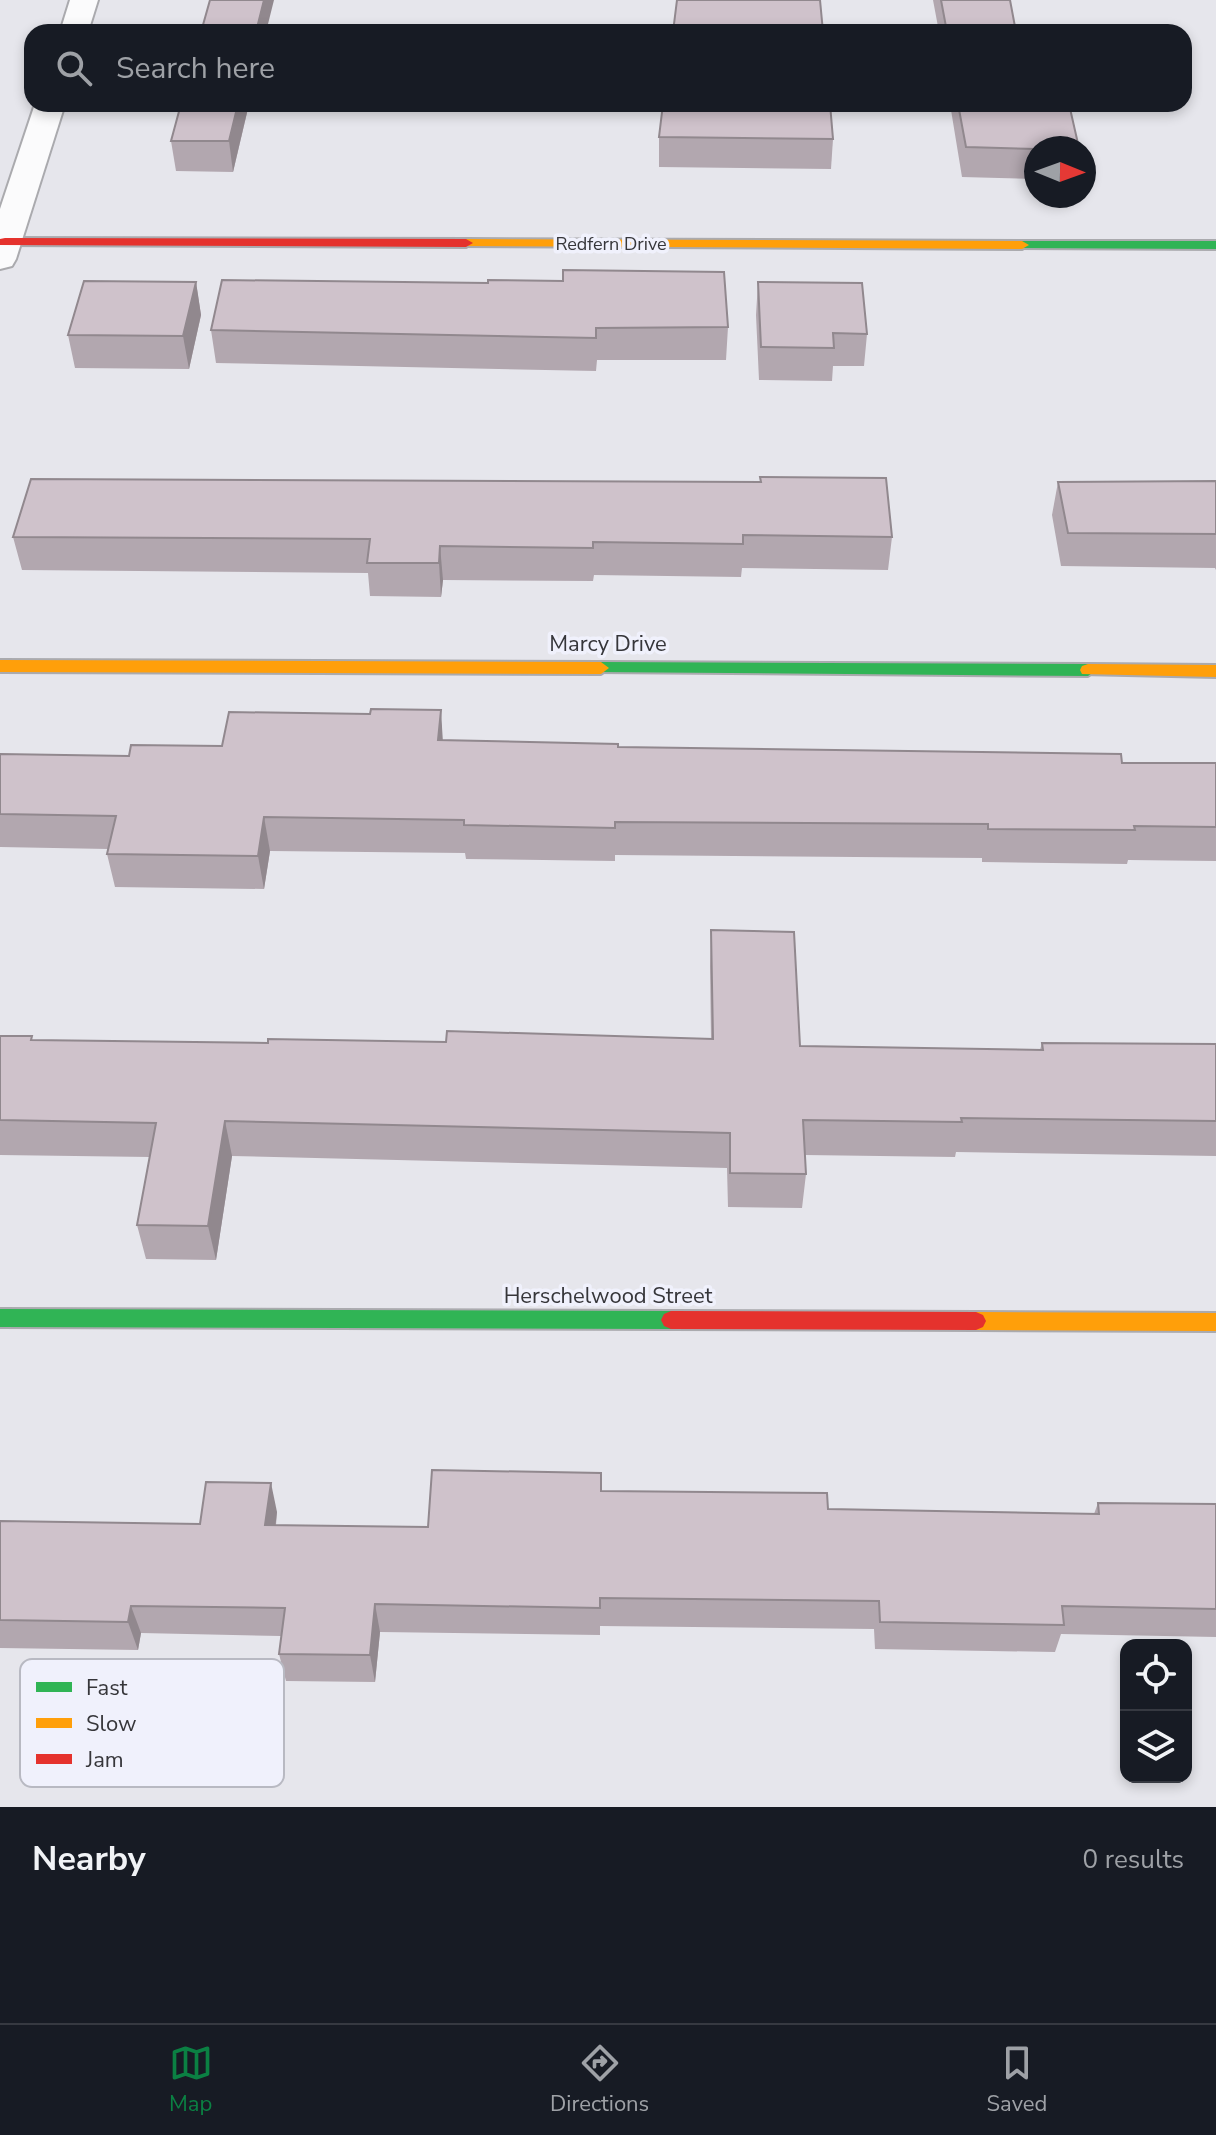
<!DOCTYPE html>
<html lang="en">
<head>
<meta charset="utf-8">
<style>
	:root { --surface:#171b24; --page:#20242c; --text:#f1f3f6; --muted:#9ea1a6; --line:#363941; --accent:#0b8043 }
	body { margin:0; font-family:"Nunito Sans",sans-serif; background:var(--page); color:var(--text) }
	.controls { position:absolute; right:24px; bottom:24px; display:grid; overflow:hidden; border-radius:16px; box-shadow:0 4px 12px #0003 }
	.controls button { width:72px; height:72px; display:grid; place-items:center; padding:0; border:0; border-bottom:2px solid var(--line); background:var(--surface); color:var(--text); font:40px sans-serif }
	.compass { position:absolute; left:1024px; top:136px; width:72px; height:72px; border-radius:50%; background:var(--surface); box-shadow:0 4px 12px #0003; rotate:91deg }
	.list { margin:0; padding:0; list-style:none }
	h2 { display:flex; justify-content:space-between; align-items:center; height:104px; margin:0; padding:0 32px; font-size:34px }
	h2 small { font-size:26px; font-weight:400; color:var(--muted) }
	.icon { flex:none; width:44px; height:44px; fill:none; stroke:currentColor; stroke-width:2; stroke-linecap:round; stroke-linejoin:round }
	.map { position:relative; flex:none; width:1216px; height:1807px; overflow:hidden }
	.search { position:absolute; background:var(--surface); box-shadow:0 4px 12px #0003; left:24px; right:24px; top:24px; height:88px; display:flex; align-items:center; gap:20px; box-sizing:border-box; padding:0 28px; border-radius:24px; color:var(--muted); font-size:30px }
	.sheet { height:216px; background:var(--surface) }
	nav { display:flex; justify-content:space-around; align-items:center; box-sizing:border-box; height:112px; border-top:2px solid var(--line); background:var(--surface); font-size:22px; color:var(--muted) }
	nav a { display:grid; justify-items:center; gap:4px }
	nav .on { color:var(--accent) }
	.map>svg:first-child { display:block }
</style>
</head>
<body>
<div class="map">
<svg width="1216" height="1807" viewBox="0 0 1216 1807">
	<rect width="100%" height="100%" fill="#e6e6ec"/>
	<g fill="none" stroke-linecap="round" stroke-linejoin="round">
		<defs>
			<g id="street">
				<path d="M70,0H98L88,32H60Z"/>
				<path d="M35,104H65L16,259L12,266L0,269V209Z"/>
			</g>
			<g id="fast">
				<path d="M1022,241H1216V249L1017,248V242Z"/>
				<path d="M601,662L1088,664L1096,670L1088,676L595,672L593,668L595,664Z"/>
				<path d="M0,1309L671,1311L678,1314L681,1320L678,1326L671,1329L0,1327Z"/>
			</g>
			<g id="slow">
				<path d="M466,239L1022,241L1029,245L1022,249L461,246V240Z"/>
				<path d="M0,660L601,662L609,668L601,674L0,672Z"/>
				<path d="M1088,664L1216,665V677L1082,674L1080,670L1082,666Z"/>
				<path d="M976,1312L1216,1313V1331L976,1330L969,1327L966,1321L969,1315Z"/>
			</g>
			<g id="jam">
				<path d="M5,238L466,239L473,243L466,247L0,245V239Z"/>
				<path d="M671,1311L976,1312L983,1315L986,1321L983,1327L976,1330L671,1329L664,1326L661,1320L664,1314Z"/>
			</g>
		</defs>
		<use href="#street" stroke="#aaaaae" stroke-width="4"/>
		<use href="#fast" stroke="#aaaaae" stroke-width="4"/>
		<use href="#slow" stroke="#aaaaae" stroke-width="4"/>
		<use href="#jam" stroke="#aaaaae" stroke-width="4"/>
		<use href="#street" fill="#fbfbfc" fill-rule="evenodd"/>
		<use href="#fast" fill="#30b455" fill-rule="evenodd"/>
		<use href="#slow" fill="#ff9f0a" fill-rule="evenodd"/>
		<use href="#jam" fill="#e5322d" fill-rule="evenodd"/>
	</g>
	<g fill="#b2a7af">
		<path d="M933,0H1010L1016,32H939Z"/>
		<path d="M181,104H249L233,172L176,171L171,141Z"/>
		<path d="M950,104H1069L1036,148V179L962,177Z"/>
		<path d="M659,137L833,139L831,169L659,167Z"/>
		<path d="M196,282L201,315L189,369L75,368L68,335Z"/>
		<path d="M758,282L867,334L864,366H833L832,381L759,380L756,315Z"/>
		<path d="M728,327L726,360H597L596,371L216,363L211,330Z"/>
		<path d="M31,479L892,537L888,570L742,568L741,577L594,575L593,581L443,580L441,597L370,596L368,573L22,570L13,537Z"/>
		<path d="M1216,481V570L1215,568L1061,566L1052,515L1058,482Z"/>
		<path d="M443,741L618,747L1122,763H1216V861L1128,860L1127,864L982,862V858L615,855V861L466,859L465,853L270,851L264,889L115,887L107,854L108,849L0,847V754L129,756L222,746Z"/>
		<path d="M711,930L800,1046L1040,1050L1042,1043L1216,1044V1156L956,1152L955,1157L805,1155L806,1174L802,1208L728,1207L727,1168L232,1156L216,1260L146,1259L137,1225L150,1157L0,1155V1036L33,1040L268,1043L711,1039L710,966Z"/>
		<path d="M602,1491L828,1509L1094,1514L1098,1503L1216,1504V1637L1061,1634L1055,1652L875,1649L874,1629L600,1626V1635L380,1632L375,1682L286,1681L279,1654L281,1636L141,1633L138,1650L0,1648V1521L200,1524L277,1512L276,1525L428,1527Z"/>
	</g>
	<g fill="#91888e">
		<path d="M264,0H274L266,32H256Z"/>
		<path d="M238,104H249L233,172L229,141Z"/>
		<path d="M196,282L201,315L189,369L183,336Z"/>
		<path d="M440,546L443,580L441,597L439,563Z"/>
		<path d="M441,710L443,743L438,740Z"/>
		<path d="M264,817L270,851L264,889L258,856Z"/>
		<path d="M225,1121L232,1156L216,1260L208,1226Z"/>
		<path d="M271,1483L277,1512L272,1554L265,1525Z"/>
		<path d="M375,1604L380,1632L375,1682L370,1655Z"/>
		<path d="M131,1606L141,1633L138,1650L128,1622Z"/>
	</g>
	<g fill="#cfc2cb" stroke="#91888e" stroke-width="2">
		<path d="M210,0H264L256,32H201Z"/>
		<path d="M677,0H820L823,32H673Z"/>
		<path d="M941,0H1010L1016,32H947Z"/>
		<path d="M181,104H238L229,141H171Z"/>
		<path d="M663,104H830L833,139L659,137Z"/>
		<path d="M958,104H1069L1079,148L1036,149L966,147Z"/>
		<path d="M563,270L724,272L728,327L596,328V338L211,330L222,280L488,283V280L563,281Z"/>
		<path d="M84,281L196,282L183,336L68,335Z"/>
		<path d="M758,282L862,283L867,334L833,333L834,348L761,347Z"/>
		<path d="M760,477L886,478L892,537L743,535V544L593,542V548L440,546L439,563H367L370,539L13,537L31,479L761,482Z"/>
		<path d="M1216,481V534L1068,533L1058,482Z"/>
		<path d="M371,709L441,710L438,740L618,744V747L1121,754L1122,763H1216V827L1134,826L1135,830L988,829V824L615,822V828L464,825V820L264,817L258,856L107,854L116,816L0,814V754L129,756L131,745L222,746L229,712L370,714Z"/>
		<path d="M711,930L794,932L800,1046L1043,1050L1042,1043L1216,1044V1121L961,1118L962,1122L803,1120L806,1174L730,1173V1133L225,1121L208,1226L137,1225L156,1123L0,1120V1036H32L31,1040L268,1043V1039L446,1042L447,1031L713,1039Z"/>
		<path d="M432,1470L601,1473V1491L827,1493L828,1509L1099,1514L1098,1503L1216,1504V1609L1062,1606L1064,1625L880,1622L879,1601L600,1598V1608L375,1604L370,1655L279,1654L285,1608L131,1606L128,1622L0,1620V1521L200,1524L206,1482L271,1483L265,1525L428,1527Z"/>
	</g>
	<g text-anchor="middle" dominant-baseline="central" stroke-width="7" stroke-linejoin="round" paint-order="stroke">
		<g font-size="18" fill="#36363a" stroke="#f0f1fc">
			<text x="611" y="244">Redfern Drive</text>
		</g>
		<g font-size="22" fill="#36363a" stroke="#f0f1fc">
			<text x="608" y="644">Marcy Drive</text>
			<text x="608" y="1296">Herschelwood Street</text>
		</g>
	</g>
	<rect x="20" y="1659" width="264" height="128" rx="12" fill="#f0f1fc" stroke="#b8b9c2" stroke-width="2"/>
	<rect x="36" y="1682" width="36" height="10" fill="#30b455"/>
	<rect x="36" y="1718" width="36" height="10" fill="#ff9f0a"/>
	<rect x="36" y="1754" width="36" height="10" fill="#e5322d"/>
	<g font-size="22" fill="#36363a">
		<text x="86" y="1695">Fast</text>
		<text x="86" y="1731">Slow</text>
		<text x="86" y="1767">Jam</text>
	</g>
</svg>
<div class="controls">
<button><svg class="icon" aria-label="locate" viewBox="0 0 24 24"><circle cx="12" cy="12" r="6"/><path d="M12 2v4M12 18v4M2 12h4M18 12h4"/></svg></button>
<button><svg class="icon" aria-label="layers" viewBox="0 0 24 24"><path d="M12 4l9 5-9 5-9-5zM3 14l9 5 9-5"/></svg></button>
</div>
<svg class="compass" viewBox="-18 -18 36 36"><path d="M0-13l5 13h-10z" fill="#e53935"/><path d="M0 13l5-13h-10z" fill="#9ea1a6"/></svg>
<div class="search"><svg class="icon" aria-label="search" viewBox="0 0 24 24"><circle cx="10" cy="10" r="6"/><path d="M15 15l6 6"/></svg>Search here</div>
</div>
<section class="sheet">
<h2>Nearby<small>0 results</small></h2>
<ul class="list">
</ul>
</section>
<nav>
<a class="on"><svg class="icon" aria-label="map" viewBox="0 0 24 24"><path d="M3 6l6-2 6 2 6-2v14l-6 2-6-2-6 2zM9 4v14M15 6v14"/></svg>Map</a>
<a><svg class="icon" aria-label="directions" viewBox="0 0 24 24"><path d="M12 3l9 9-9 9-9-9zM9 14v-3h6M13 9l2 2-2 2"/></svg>Directions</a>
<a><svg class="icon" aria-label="saved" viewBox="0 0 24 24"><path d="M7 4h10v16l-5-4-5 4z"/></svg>Saved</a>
</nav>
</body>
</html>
